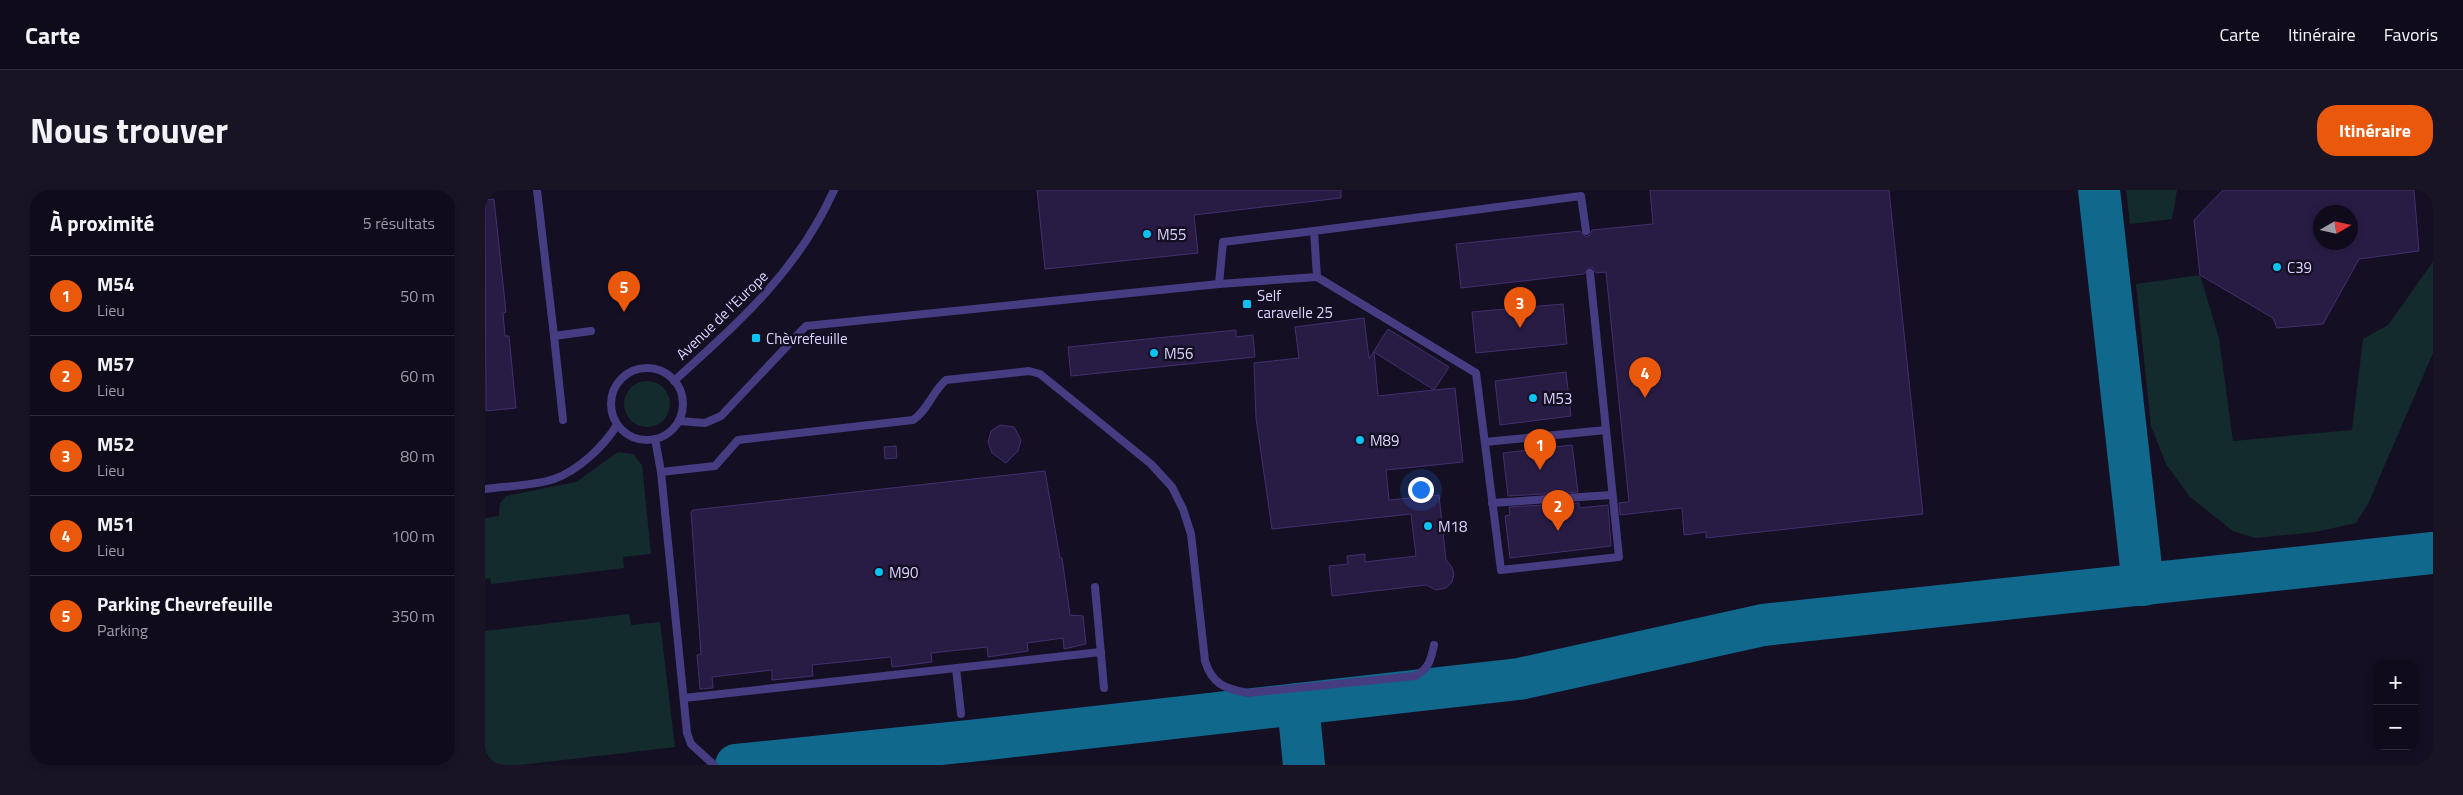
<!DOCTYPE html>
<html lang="fr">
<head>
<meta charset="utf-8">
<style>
	:root { --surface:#100b1b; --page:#191424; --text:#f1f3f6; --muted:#9c9ba3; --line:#302b3a; --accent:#ea580c }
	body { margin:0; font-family:"Titillium Web",sans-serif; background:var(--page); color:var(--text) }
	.controls { position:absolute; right:15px; bottom:15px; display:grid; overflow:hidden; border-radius:10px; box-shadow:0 2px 8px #0003 }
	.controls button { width:45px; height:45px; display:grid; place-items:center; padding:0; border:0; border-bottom:1px solid var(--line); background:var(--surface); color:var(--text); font:25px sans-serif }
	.compass { position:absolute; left:1828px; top:15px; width:45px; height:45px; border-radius:50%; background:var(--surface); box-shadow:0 2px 8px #0003; rotate:81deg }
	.you { position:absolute; left:935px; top:299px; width:18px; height:18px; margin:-12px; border:4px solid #fff; border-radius:50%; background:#1a73e8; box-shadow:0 0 0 8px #1a73e833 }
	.badge { display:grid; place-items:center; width:32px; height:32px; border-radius:50%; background:var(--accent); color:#fff; font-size:16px; font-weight:700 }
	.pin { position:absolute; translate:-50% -41px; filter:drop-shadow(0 1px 2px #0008) }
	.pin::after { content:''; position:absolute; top:26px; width:18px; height:15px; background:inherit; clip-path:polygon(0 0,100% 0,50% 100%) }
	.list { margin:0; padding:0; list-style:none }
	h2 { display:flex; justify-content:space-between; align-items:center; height:65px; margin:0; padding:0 20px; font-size:21px }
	h2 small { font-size:16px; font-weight:400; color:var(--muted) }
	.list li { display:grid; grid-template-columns:32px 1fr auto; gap:15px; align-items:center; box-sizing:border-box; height:80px; padding:0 20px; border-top:1px solid var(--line) }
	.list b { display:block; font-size:19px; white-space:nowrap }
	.list p { margin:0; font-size:16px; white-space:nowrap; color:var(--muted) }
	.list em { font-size:16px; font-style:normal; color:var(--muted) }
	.map { position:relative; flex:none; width:1948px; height:575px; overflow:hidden; border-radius:20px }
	header { display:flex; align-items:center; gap:30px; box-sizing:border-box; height:70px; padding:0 25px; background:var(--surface); border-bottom:1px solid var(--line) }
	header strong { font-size:24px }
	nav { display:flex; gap:28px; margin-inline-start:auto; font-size:18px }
	.intro { display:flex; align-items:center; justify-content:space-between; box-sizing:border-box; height:120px; padding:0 30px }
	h1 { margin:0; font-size:35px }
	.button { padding:12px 22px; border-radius:20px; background:var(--accent); color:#fff; font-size:18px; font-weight:700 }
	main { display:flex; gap:30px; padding:0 30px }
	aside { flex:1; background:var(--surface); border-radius:20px; box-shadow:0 2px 8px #0003 }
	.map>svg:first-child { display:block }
</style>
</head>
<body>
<header>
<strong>Carte</strong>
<nav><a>Carte</a><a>Itinéraire</a><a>Favoris</a></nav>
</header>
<div class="intro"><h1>Nous trouver</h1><a class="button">Itinéraire</a></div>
<main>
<aside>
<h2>À proximité<small>5 résultats</small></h2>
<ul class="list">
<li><span class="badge">1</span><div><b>M54</b><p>Lieu</p></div><em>50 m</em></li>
<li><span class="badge">2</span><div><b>M57</b><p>Lieu</p></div><em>60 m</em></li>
<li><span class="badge">3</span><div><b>M52</b><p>Lieu</p></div><em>80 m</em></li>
<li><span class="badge">4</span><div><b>M51</b><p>Lieu</p></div><em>100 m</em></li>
<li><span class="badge">5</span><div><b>Parking Chevrefeuille</b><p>Parking</p></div><em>350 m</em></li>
</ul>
</aside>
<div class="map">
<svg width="1948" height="575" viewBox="0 0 1948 575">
	<rect width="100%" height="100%" fill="#150f24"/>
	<g fill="#132b2d">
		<path d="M1641,0H1692L1687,29L1645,34Z"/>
		<path d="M1948,72V163L1883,314L1871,333L1830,342L1770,348L1748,341L1705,307L1681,274L1666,236L1651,94L1715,85L1734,148L1748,251L1867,240L1878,149L1903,135Z"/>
		<circle cx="162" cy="214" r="23"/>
		<path d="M133,262L148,264L157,275L166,364L138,367L139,378L6,394L5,388L0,389V328L14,326L15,313L21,306L91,292Z"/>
		<path d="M144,424L146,435L175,432L190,557L35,575H0V441Z"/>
	</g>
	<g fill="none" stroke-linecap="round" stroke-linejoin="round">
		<g stroke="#10698c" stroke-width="42">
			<path d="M1614,0L1658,395"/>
			<path d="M813,514L819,575"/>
			<path d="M251,575L485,551L1034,489L1278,435L1948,363"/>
		</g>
	</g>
	<g fill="#281c44" stroke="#432f6f" fill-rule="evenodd">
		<path d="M552,0H856V8L709,25L713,63L560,79Z"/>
		<path d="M1165,0H1404L1438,324L1221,348V342L1199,345L1197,318L1135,325L1134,313L1144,312L1121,82L1111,83L1108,78H1104L1099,84L976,98L971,54L1095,41L1101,47L1105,45L1107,40L1168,34Z"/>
		<path d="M1738,0H1929L1934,61L1874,69L1838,134L1792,138L1788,128L1715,85L1709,30ZM1836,22H1866V52H1836Z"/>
		<path d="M9,9L21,122L18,123L20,146H24L31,218L1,221L0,10Z"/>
		<path d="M1078,114L1082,154L991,163L987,122Z"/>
		<path d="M879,128L884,169L903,139L964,177L949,200L970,198L978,272L901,280L904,310L954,305L961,370L967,377L969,384L967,392L961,398L951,400L941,395L847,406L844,376L863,374L862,366L880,364V372L931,366L926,324L787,339L771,228L769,173L814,168L810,137ZM889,162L949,200L893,206Z"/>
		<path d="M751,140V147L768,145L770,167L586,186L583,157Z"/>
		<path d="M1081,182L1086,226L1015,235L1010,191Z"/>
		<path d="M515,235L529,237L536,250L533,261L521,273L507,263L503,252L506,241Z"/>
		<path d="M1087,255L1093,302L1023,306L1018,263Z"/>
		<path d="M411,256L412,268L400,269L399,257Z"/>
		<path d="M560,281L575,368H577L585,425L598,426L601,454L579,459L578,448L542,453L543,461L503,467L502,457L446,463L447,472L407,477L406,467L327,475L328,486L287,490V480L227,487L228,498L215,499L212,465L216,464L206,322L208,320Z"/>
		<path d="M1094,313V318L1123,315L1126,356L1025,368L1020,326L1025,325L1024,317Z"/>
	</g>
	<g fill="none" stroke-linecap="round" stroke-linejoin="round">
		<g stroke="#463c81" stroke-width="8">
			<path d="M52,0L69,146L106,141"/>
			<path d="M1101,41L1096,6L829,41L832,87L991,183L1016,380L1134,367L1105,83"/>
			<path d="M734,94L738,52L829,41"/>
			<path d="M69,146L78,230"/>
			<circle cx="162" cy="214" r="36"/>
			<path d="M189,191C254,132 312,82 349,0"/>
			<path d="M194,231L220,233L236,226L321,136L734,94L832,87"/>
			<path d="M170,249L176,282L202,543L206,554L229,575"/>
			<path d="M1000,252L1121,240"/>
			<path d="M176,282L230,276L253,250L428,230C443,220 447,202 461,190L544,181L555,184L666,274L687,297L698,319L706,344L720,471C727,494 740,499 763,503L930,486C944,479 946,469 949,455"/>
			<path d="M0,299C22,296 48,296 69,289C94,280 118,257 132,235"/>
			<path d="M1007,313L1126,305"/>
			<path d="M610,397L619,498"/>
			<path d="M471,478L476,524"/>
			<path d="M199,508L616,462"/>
		</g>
	</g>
	<g fill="#0ac3f3" stroke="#150f24" stroke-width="2">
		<circle cx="662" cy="44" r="5"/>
		<circle cx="1792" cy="77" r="5"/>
		<rect x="757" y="109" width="10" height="10" rx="2.5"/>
		<rect x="266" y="143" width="10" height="10" rx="2.5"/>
		<circle cx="669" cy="163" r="5"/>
		<circle cx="1048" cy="208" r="5"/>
		<circle cx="875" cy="250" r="5"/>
		<circle cx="943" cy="336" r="5"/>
		<circle cx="394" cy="382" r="5"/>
	</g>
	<g text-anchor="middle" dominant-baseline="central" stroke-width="5" stroke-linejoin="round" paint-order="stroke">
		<g font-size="15" fill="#ddd4fd" stroke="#150f24" text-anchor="start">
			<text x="672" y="44">M55</text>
			<text x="1802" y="77">C39</text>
			<text x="772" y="105">Self<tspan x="772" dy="17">caravelle 25</tspan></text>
			<text x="281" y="148">Chèvrefeuille</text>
			<text x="679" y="163">M56</text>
			<text x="1058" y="208">M53</text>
			<text x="885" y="250">M89</text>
			<text x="953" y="336">M18</text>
			<text x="404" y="382">M90</text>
		</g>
		<g font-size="15" fill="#ddd4fd" stroke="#150f24">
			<text transform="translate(237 125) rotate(-44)">Avenue de l'Europe</text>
		</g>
	</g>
</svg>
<div class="controls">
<button>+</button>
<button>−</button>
</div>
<svg class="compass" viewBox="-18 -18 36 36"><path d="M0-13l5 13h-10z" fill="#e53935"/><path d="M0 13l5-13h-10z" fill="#9c9ba3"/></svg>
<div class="you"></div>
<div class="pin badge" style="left:1055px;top:280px">1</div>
<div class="pin badge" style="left:1073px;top:341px">2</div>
<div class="pin badge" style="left:1035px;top:138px">3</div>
<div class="pin badge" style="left:1160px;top:208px">4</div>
<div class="pin badge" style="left:139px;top:122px">5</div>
</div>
</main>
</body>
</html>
